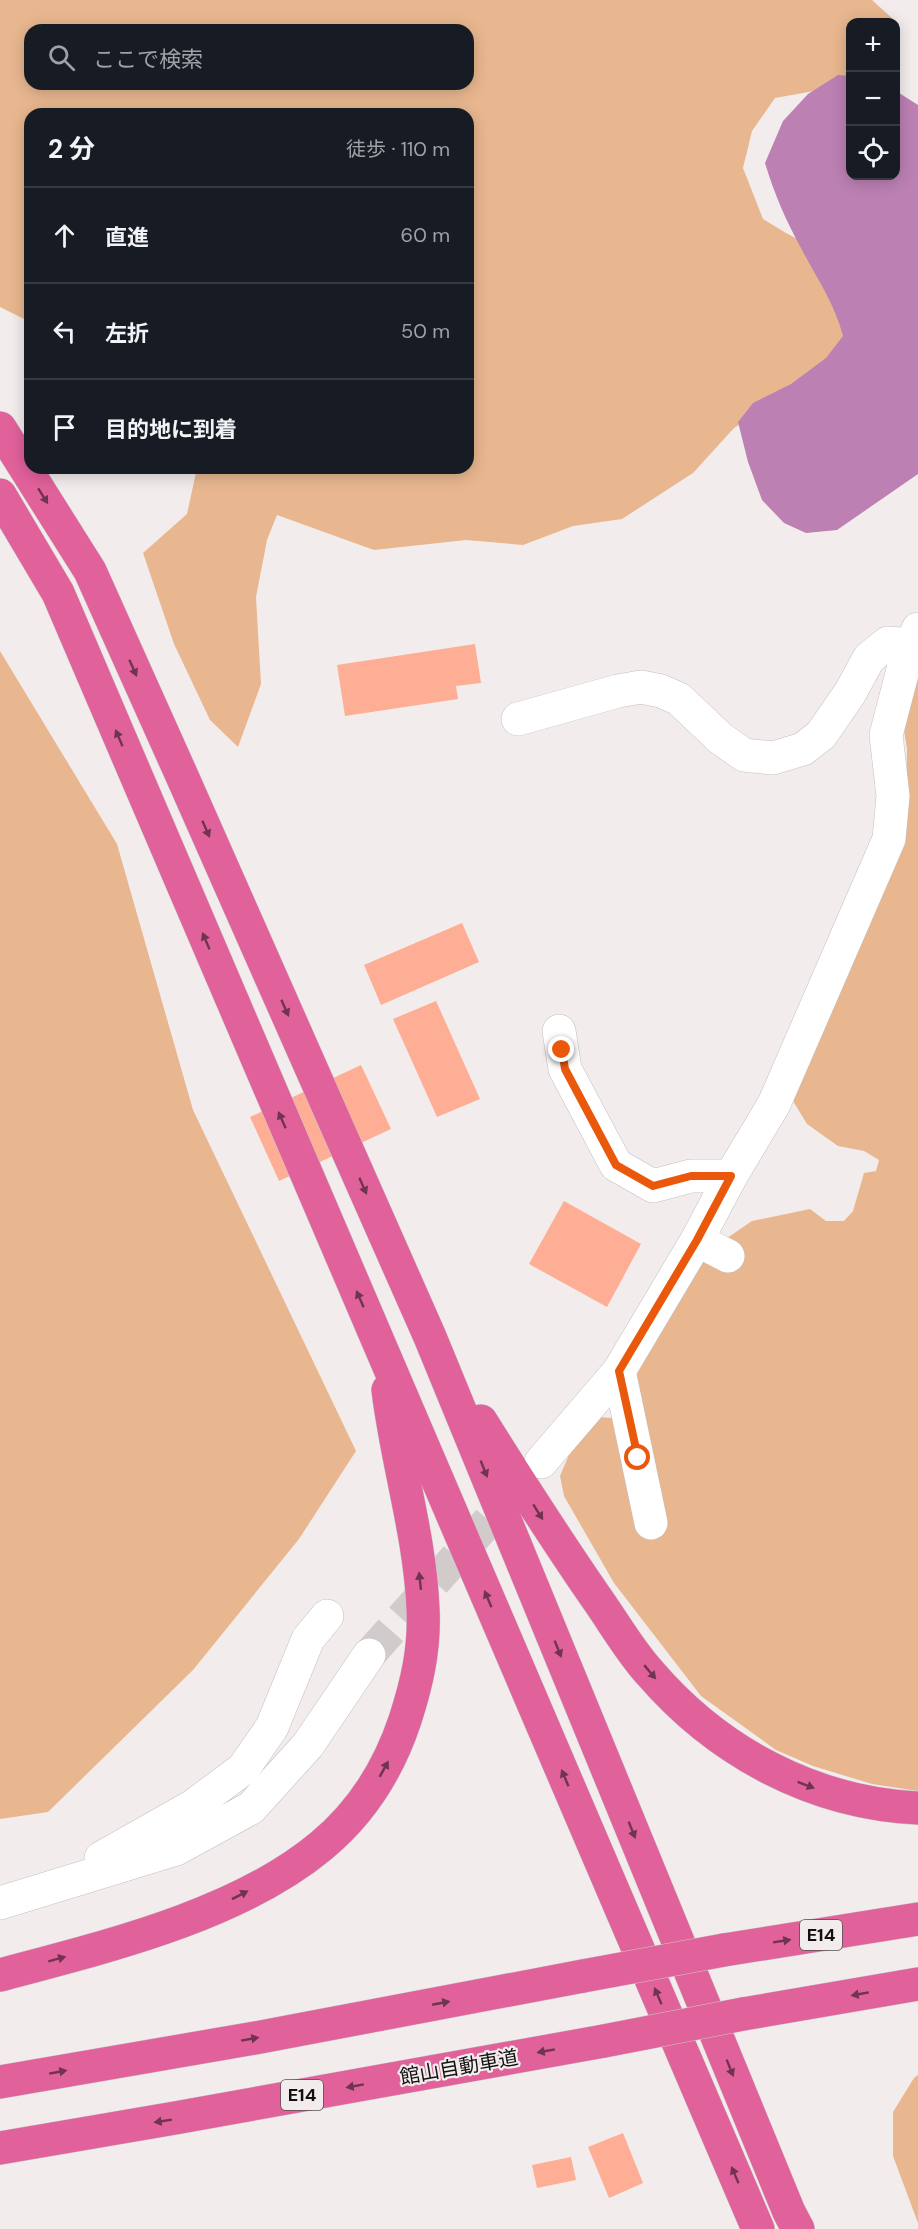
<!DOCTYPE html>
<html lang="ja">
<head>
<meta charset="utf-8">
<style>
	:root { --surface:#171b24; --page:#242831; --text:#f1f3f6; --muted:#9ea1a6; --line:#363941 }
	body { margin:0; font-family:"DM Sans","Noto Sans JP",sans-serif; background:var(--page); color:var(--text) }
	.controls { position:absolute; right:18px; top:18px; display:grid; overflow:hidden; border-radius:12px; box-shadow:0 3px 15px #0003 }
	.controls button { width:54px; height:54px; display:grid; place-items:center; padding:0; border:0; border-bottom:2px solid var(--line); background:var(--surface); color:var(--text); font:30px sans-serif }
	.stop { position:absolute; width:18px; height:18px; margin:-14px; border:4px solid #ea580c; border-radius:50%; background:#fff }
	.stop.end { background:#ea580c; border-color:#fff; box-shadow:0 2px 6px #0008 }
	.list { margin:0; padding:0; list-style:none }
	h2 { display:flex; justify-content:space-between; align-items:center; height:78px; margin:0; padding:0 24px; font-size:26px }
	h2 small { font-size:20px; font-weight:400; color:var(--muted) }
	.list li { display:grid; grid-template-columns:39px 1fr auto; gap:18px; align-items:center; box-sizing:border-box; height:96px; padding:0 24px; border-top:2px solid var(--line) }
	.list b { display:block; font-size:22px; white-space:nowrap }
	.list em { font-size:20px; font-style:normal; color:var(--muted) }
	.icon { flex:none; width:33px; height:33px; fill:none; stroke:currentColor; stroke-width:2; stroke-linecap:round; stroke-linejoin:round }
	.map { position:relative; flex:none; width:918px; height:2229px; overflow:hidden }
	.search { position:absolute; background:var(--surface); box-shadow:0 3px 15px #0003; left:24px; top:24px; width:450px; height:66px; display:flex; align-items:center; gap:15px; box-sizing:border-box; padding:0 21px; border-radius:18px; color:var(--muted); font-size:22px }
	.panel { position:absolute; background:var(--surface); box-shadow:0 3px 15px #0003; left:24px; top:108px; width:450px; height:366px; border-radius:18px }
	.map>svg:first-child { display:block }
</style>
</head>
<body>
<div class="map">
<svg width="918" height="2229" viewBox="0 0 918 2229">
	<rect width="100%" height="100%" fill="#f3ecec"/>
	<g fill="#e8b78f" fill-rule="evenodd">
		<path d="M0,0H872L893,19L894,22H850V81L831,88L775,98L752,131L743,168L763,219L786,233L826,254L852,349L734,428L693,473L622,519L573,526L523,545L466,540L374,550L277,515L267,540L256,597L261,684L238,747L210,720L174,644L143,553L187,514L197,468H468V114H30V322L0,307ZM30,30H468V84H30Z"/>
		<path d="M0,651L117,844L193,1110L356,1451L299,1539L193,1670L48,1812L0,1819Z"/>
		<path d="M918,655V1791L872,1784L813,1766L776,1750L701,1696L614,1583L564,1496L560,1476L568,1457L582,1435L597,1417L612,1418L627,1405L636,1366L705,1253L752,1221L810,1209L826,1221H844L853,1211L864,1173L876,1171L879,1160L864,1151L838,1146L807,1124L793,1101V1067L906,795L907,749L903,724Z"/>
		<path d="M918,2075V2223L893,2156V2112L914,2078Z"/>
	</g>
	<path fill="#bc80b3" d="M838,75L850,76V176H896V91L918,105V474L837,530L806,533L784,523L762,500L748,462L738,422L753,403L791,384L826,358L843,336C835,304 816,277 801,248C786,221 774,193 765,163L783,121L808,94Z"/>
	<g fill="#feae94">
		<path d="M475,644L481,683L456,686L458,699L345,716L337,665Z"/>
		<path d="M462,923L479,962L381,1005L364,965Z"/>
		<path d="M436,1001L480,1099L437,1117L393,1019Z"/>
		<path d="M361,1065L391,1129L279,1181L250,1117Z"/>
		<path d="M564,1201L641,1244L607,1307L529,1264Z"/>
		<path d="M623,2133L643,2183L609,2198L588,2147Z"/>
		<path d="M571,2157L576,2180L537,2188L532,2165Z"/>
	</g>
	<g fill="none" stroke-linecap="round" stroke-linejoin="round">
		<path stroke="#d1cbcb" stroke-width="33" stroke-dasharray="33 16" stroke-linecap="butt" d="M369,1655L518,1488"/>
		<defs>
			<g id="minor">
				<path d="M518,719L618,691L641,687L661,691L679,699L720,738L744,755L773,758L803,749L821,735L850,693L869,658L888,643L912,645"/>
				<path d="M559,1031L565,1069L616,1165L653,1186L691,1176H731"/>
				<path d="M697,1240L728,1256"/>
				<path d="M619,1371L651,1523"/>
				<path d="M541,1462L619,1371L697,1240L731,1176L774,1104L889,839L893,796L886,735L904,666L918,629"/>
				<path d="M101,1858L193,1806L243,1769L272,1727L308,1639L327,1616"/>
				<path d="M0,1903L176,1849L251,1808L308,1745L369,1655"/>
			</g>
			<g id="highway">
				<path d="M0,428L90,571L182,776L430,1337L789,2212L798,2229"/>
				<path d="M0,495L58,593L758,2229"/>
				<path d="M481,1421C518,1480 555,1538 595,1596C613,1621 629,1650 650,1673C718,1752 813,1803 918,1808"/>
				<path d="M724,1950L918,1919"/>
				<path d="M0,1975C104,1947 237,1916 321,1846C361,1813 389,1768 405,1720C417,1683 425,1648 423,1609C420,1535 397,1464 388,1390"/>
				<path d="M743,2014L918,1984"/>
				<path d="M0,2082L255,2038L583,1976"/>
				<path d="M0,2148L175,2118L604,2041"/>
			</g>
		</defs>
		<use href="#minor" stroke="#c5bfbf" stroke-width="34"/>
		<use href="#highway" stroke="#cbcaca" stroke-width="34"/>
		<use href="#minor" stroke="#fff" stroke-width="33"/>
		<use href="#highway" stroke="#e1619b" stroke-width="33"/>
		<defs>
			<g id="highway-bridge">
				<path d="M583,1976L724,1950"/>
				<path d="M604,2041L743,2014"/>
			</g>
		</defs>
		<use href="#highway-bridge" stroke="#cbcaca" stroke-width="34" stroke-linecap="butt"/>
		<use href="#highway-bridge" stroke="#e1619b" stroke-width="33"/>
	</g>
	<defs><path id="oneway-solid" d="M-6-.8H1V-3.2L6.5 0L1 3.2V.8H-6Z" transform="scale(1.5)"/></defs>
	<g fill="#6f344f">
		<use href="#oneway-solid" transform="translate(43 496) rotate(58)"/>
		<use href="#oneway-solid" transform="translate(133 668) rotate(66)"/>
		<use href="#oneway-solid" transform="translate(119 738) rotate(-113)"/>
		<use href="#oneway-solid" transform="translate(206 829) rotate(66)"/>
		<use href="#oneway-solid" transform="translate(206 941) rotate(-113)"/>
		<use href="#oneway-solid" transform="translate(285 1008) rotate(66)"/>
		<use href="#oneway-solid" transform="translate(282 1120) rotate(-114)"/>
		<use href="#oneway-solid" transform="translate(363 1186) rotate(66)"/>
		<use href="#oneway-solid" transform="translate(360 1299) rotate(-114)"/>
		<use href="#oneway-solid" transform="translate(484 1469) rotate(68)"/>
		<use href="#oneway-solid" transform="translate(538 1512) rotate(58)"/>
		<use href="#oneway-solid" transform="translate(420 1581) rotate(-96)"/>
		<use href="#oneway-solid" transform="translate(488 1599) rotate(-113)"/>
		<use href="#oneway-solid" transform="translate(558 1649) rotate(68)"/>
		<use href="#oneway-solid" transform="translate(650 1672) rotate(50)"/>
		<use href="#oneway-solid" transform="translate(384 1769) rotate(-61)"/>
		<use href="#oneway-solid" transform="translate(565 1778) rotate(-113)"/>
		<use href="#oneway-solid" transform="translate(806 1785) rotate(21)"/>
		<use href="#oneway-solid" transform="translate(632 1830) rotate(68)"/>
		<use href="#oneway-solid" transform="translate(240 1895) rotate(-27)"/>
		<use href="#oneway-solid" transform="translate(782 1941) rotate(-9)"/>
		<use href="#oneway-solid" transform="translate(57 1959) rotate(-15)"/>
		<use href="#oneway-solid" transform="translate(860 1994) rotate(170)"/>
		<use href="#oneway-solid" transform="translate(658 1996) rotate(-113)"/>
		<use href="#oneway-solid" transform="translate(441 2003) rotate(-11)"/>
		<use href="#oneway-solid" transform="translate(250 2039) rotate(-10)"/>
		<use href="#oneway-solid" transform="translate(546 2051) rotate(170)"/>
		<use href="#oneway-solid" transform="translate(730 2068) rotate(68)"/>
		<use href="#oneway-solid" transform="translate(58 2072) rotate(-10)"/>
		<use href="#oneway-solid" transform="translate(355 2086) rotate(170)"/>
		<use href="#oneway-solid" transform="translate(163 2121) rotate(171)"/>
		<use href="#oneway-solid" transform="translate(735 2175) rotate(-113)"/>
	</g>
	<g fill="none" stroke-linecap="round" stroke-linejoin="round">
		<path stroke="#ea580c" stroke-width="8" d="M562,1050L565,1069L616,1165L653,1186L691,1176H731L697,1240L619,1371L638,1458"/>
	</g>
	<g text-anchor="middle" dominant-baseline="central" stroke-width="4.5" stroke-linejoin="round" paint-order="stroke">
		<g fill="#f3ecec" stroke="#565252" stroke-width="1.5">
			<rect x="800" y="1920" width="42" height="30" rx="4.5"/>
			<rect x="281" y="2080" width="42" height="30" rx="4.5"/>
		</g>
		<g font-size="18" font-weight="bold" fill="#121010">
			<text x="821" y="1935">E14</text>
			<text x="302" y="2095">E14</text>
		</g>
		<g font-size="20" fill="#121010" stroke="#f3ecec">
			<text transform="translate(459 2067) rotate(-10)">館山自動車道</text>
		</g>
	</g>
</svg>
<div class="controls">
<button>+</button>
<button>−</button>
<button><svg class="icon" aria-label="locate" viewBox="0 0 24 24"><circle cx="12" cy="12" r="6"/><path d="M12 2v4M12 18v4M2 12h4M18 12h4"/></svg></button>
</div>
<div class="stop" style="left:638px;top:1458px"></div>
<div class="stop end" style="left:562px;top:1050px"></div>
<div class="search"><svg class="icon" aria-label="search" viewBox="0 0 24 24"><circle cx="10" cy="10" r="6"/><path d="M15 15l6 6"/></svg>ここで検索</div>
<section class="panel">
<h2>2 分<small>徒歩 · 110 m</small></h2>
<ul class="list">
<li><svg class="icon" aria-label="ahead" viewBox="0 0 24 24"><path d="M12 20V5M6 11l6-6 6 6"/></svg><div><b>直進</b></div><em>60 m</em></li>
<li><svg class="icon" aria-label="left" viewBox="0 0 24 24"><path d="M17 20v-9H6M10 6l-5 5 5 5"/></svg><div><b>左折</b></div><em>50 m</em></li>
<li><svg class="icon" aria-label="arrive" viewBox="0 0 24 24"><path d="M6 21V4h12l-3 4 3 4H6"/></svg><div><b>目的地に到着</b></div></li>
</ul>
</section>
</div>
</body>
</html>
